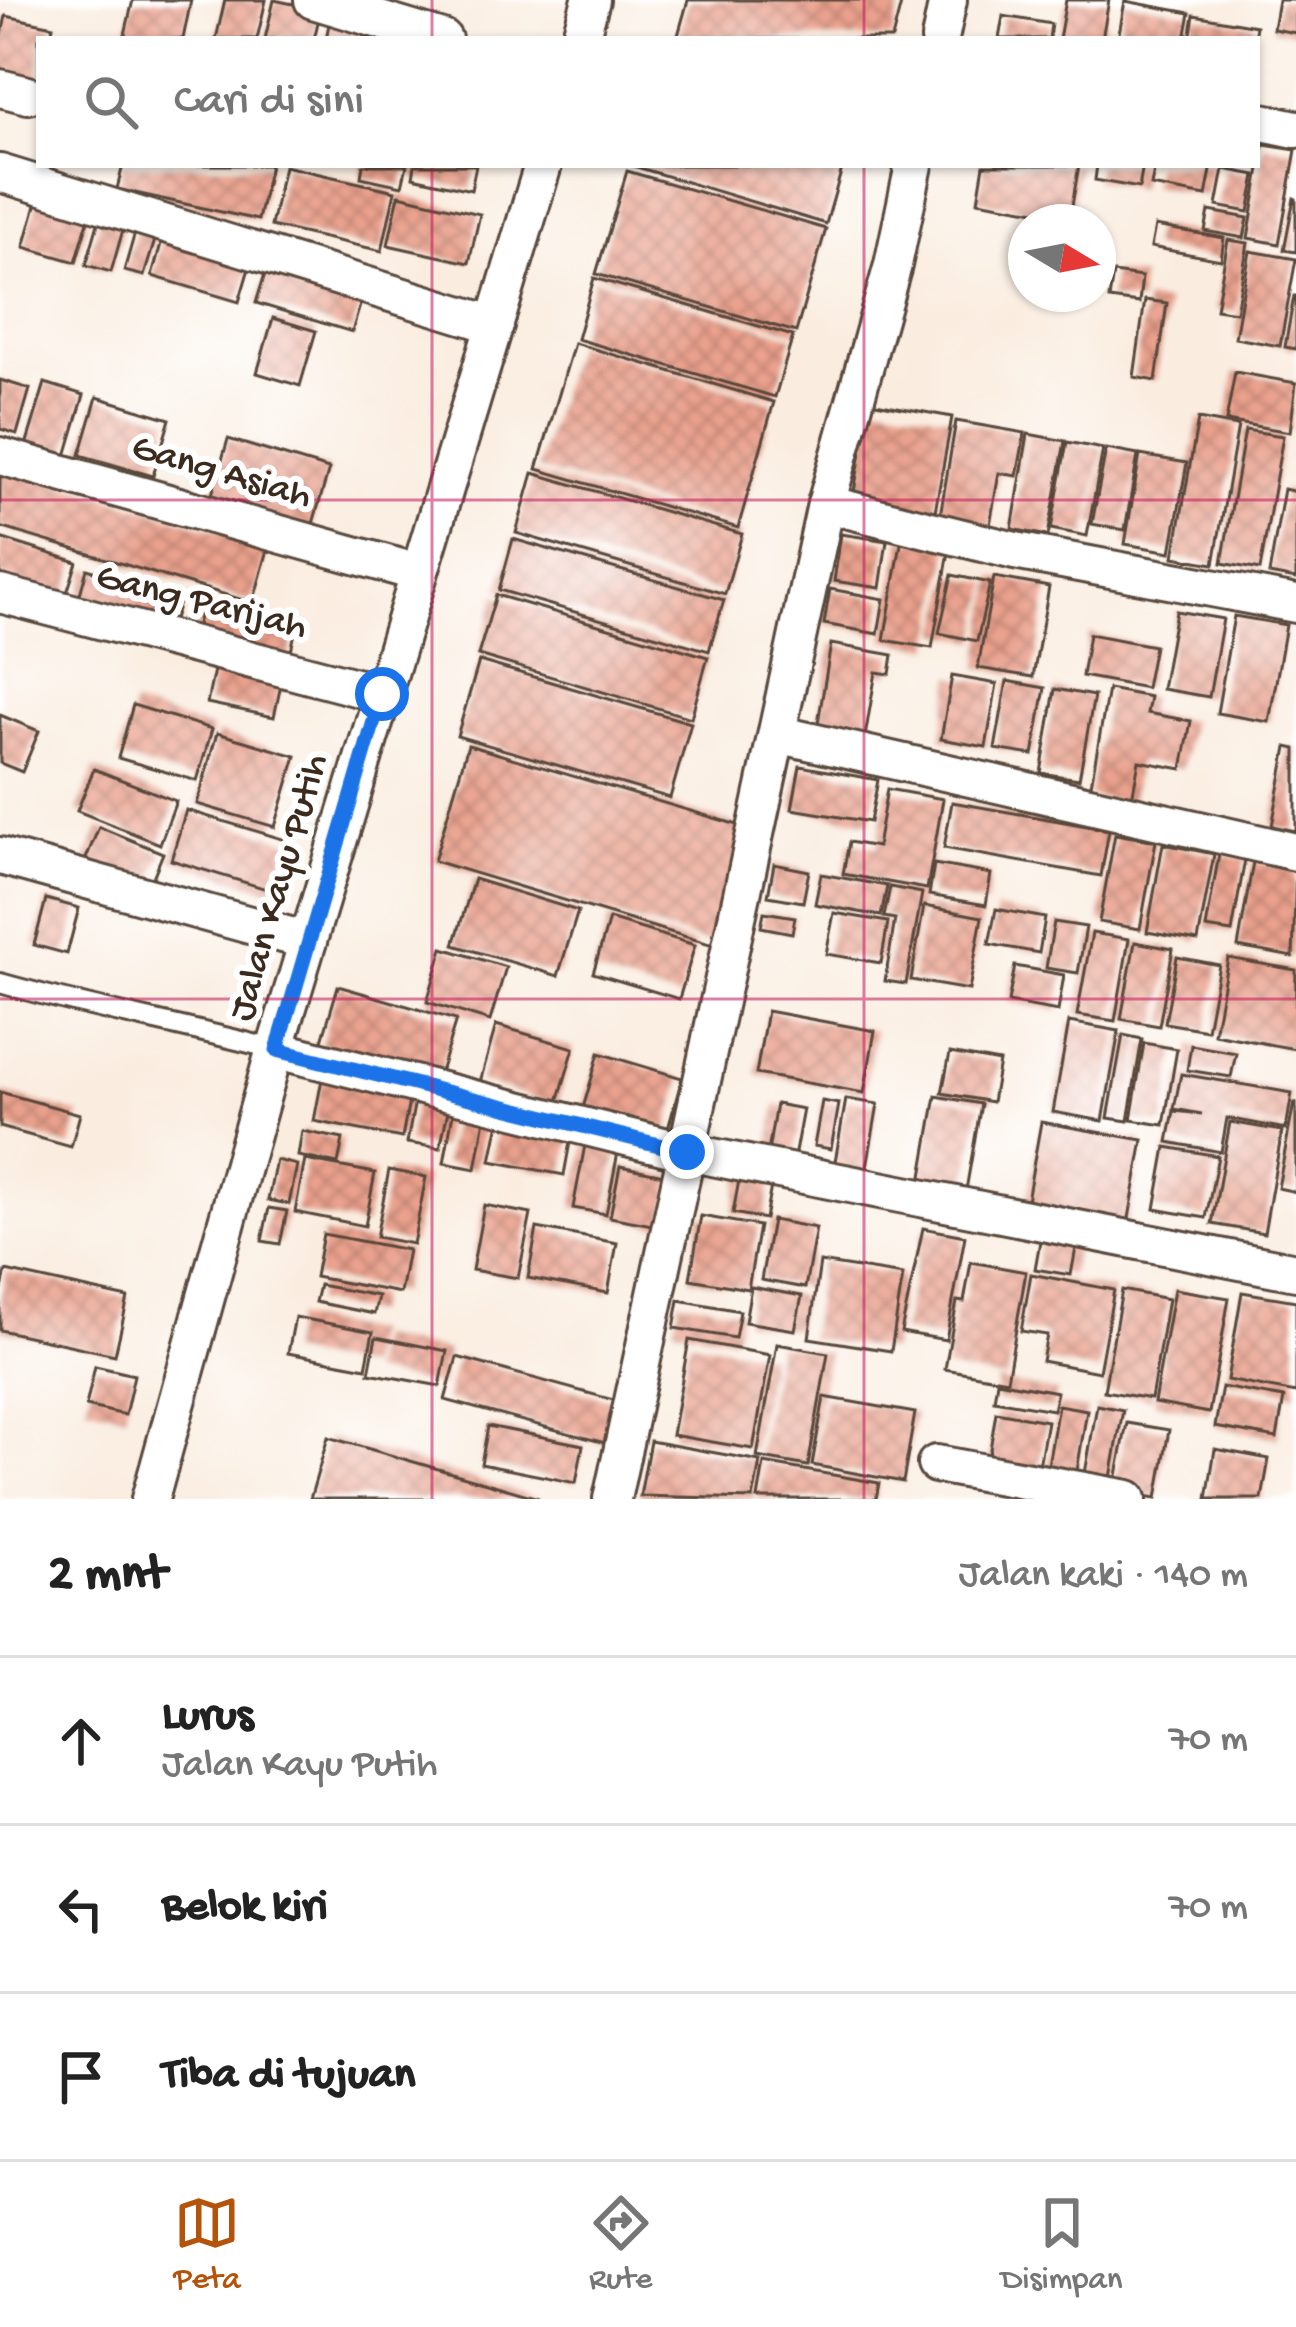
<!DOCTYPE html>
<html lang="id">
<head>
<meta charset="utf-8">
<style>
	:root { --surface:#fff; --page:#f2f2f2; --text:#222; --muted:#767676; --line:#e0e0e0; --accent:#b45309 }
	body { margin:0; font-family:"Gochi Hand",sans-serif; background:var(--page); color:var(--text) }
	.compass { position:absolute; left:1008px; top:204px; width:108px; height:108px; border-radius:50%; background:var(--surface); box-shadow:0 3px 9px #0004; rotate:100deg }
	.stop { position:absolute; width:36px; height:36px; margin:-27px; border:9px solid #1a73e8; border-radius:50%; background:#fff }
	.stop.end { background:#1a73e8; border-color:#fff; box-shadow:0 3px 12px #0008 }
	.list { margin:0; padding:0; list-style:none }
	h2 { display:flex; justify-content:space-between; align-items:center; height:156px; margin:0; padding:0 48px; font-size:51px }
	h2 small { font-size:39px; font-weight:400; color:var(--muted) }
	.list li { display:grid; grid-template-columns:78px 1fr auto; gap:36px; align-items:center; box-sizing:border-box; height:168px; padding:0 48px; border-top:3px solid var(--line) }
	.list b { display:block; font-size:45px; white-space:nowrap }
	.list p { margin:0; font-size:39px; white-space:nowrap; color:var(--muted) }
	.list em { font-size:39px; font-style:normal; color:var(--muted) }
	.icon { flex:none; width:66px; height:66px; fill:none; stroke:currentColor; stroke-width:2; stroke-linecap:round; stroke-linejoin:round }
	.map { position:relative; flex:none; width:1296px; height:1499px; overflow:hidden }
	.search { position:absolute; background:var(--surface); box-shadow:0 3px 9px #0004; left:36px; right:36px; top:36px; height:132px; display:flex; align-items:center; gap:30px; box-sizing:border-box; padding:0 42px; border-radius:0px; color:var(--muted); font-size:45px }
	.sheet { height:660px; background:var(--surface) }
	nav { display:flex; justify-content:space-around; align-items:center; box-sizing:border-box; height:168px; border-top:3px solid var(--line); background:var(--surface); font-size:33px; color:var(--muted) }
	nav a { display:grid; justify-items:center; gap:6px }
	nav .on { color:var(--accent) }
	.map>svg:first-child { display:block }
</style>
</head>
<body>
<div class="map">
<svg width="1296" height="1499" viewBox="0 0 1296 1499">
	<defs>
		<pattern id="building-cross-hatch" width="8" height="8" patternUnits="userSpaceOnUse" patternTransform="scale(3)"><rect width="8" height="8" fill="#eaa18d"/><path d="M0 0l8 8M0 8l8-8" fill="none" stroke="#bf8373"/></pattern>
	</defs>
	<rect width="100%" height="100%" fill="#fff"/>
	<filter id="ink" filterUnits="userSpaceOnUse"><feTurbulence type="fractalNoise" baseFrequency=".00833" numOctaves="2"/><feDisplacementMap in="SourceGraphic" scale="24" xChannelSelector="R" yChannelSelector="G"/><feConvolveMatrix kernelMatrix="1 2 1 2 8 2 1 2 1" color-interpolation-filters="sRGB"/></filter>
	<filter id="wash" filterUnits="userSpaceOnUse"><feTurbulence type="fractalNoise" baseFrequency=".004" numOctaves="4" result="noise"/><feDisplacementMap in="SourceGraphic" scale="48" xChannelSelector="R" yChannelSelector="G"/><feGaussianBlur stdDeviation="2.7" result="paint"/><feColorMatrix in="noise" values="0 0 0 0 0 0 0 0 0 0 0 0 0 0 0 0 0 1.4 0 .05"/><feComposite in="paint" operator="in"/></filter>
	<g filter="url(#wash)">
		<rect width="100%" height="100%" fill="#faede0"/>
		<g id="blocks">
			<g fill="url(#building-cross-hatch)">
				<path d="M133,0H191L183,39H124Z"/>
				<path d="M225,0H266L257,39H216Z"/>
				<path d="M274,0L321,10L314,39H265Z"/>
				<path d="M688,0H902L892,39H677Z"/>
				<path d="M1066,0H1109L1102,39H1059Z"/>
				<path d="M1278,0H1296V33L1273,29Z"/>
				<path d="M1125,1L1190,13L1185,39H1118Z"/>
				<path d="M1194,15L1256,26L1254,39H1190Z"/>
				<path d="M6,16L53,26L50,39H39V90L0,81V43Z"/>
				<path d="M1003,16L1051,24L1049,39H999Z"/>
				<path d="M330,19L385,39H326Z"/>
				<path d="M1264,145L1296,150L1279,244L1248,238Z"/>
				<path d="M123,165H270L258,220L117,189Z"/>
				<path d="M363,165H407L402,186L361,177Z"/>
				<path d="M415,165H476L471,190L413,177Z"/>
				<path d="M630,165H843L826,224Z"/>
				<path d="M984,165H1079L1070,217L978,201Z"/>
				<path d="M1097,165H1143L1139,188L1095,180Z"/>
				<path d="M1155,165H1212L1206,196L1151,186Z"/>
				<path d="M284,166L395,191L382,251L271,226Z"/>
				<path d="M1224,169L1256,175L1249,212L1217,206Z"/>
				<path d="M627,171L826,229L796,332L596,274Z"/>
				<path d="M40,191L92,207L76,262L24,247Z"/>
				<path d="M399,195L480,214L469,263L388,245Z"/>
				<path d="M1294,198L1296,199V252L1284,250Z"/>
				<path d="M102,210L127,216L111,272L86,265Z"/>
				<path d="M1209,211L1248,218L1244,238L1205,231Z"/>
				<path d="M138,222L159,227L144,276L124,271Z"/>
				<path d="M1155,226L1224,238L1221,260L1151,247Z"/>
				<path d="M165,229L253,255L239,302L152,276Z"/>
				<path d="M1228,240L1248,243L1236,312L1216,309Z"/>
				<path d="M1250,251L1296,259L1280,346L1235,338Z"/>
				<path d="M268,264L364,292L352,332L256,303Z"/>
				<path d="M1113,273L1142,277L1139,303L1109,299Z"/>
				<path d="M594,278L793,336L775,397L577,339Z"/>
				<path d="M1294,296H1296V349L1285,347Z"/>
				<path d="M1145,300L1167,303L1156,381L1134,377Z"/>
				<path d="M273,318L316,331L300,386L257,373Z"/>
				<path d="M574,343L774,402L738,528L537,469Z"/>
				<path d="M1235,372L1296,383L1290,432L1226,421Z"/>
				<path d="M0,380L30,389L17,434L0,429Z"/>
				<path d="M45,383L84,395L64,463L24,452Z"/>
				<path d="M97,397L170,419L153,476L80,455Z"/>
				<path d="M870,402L952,417L934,517L852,503Z"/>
				<path d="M1198,419L1238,426L1214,564L1174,557Z"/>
				<path d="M956,421L1025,433L1017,476L999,473L990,525L940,516Z"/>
				<path d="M1245,430L1283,436L1260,570L1222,563Z"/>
				<path d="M1028,434L1065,441L1048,536L1012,529Z"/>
				<path d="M228,439L329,469L310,534L209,505Z"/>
				<path d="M1067,442L1103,449L1087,536L1051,529Z"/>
				<path d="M1106,449L1138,455L1125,530L1092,524Z"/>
				<path d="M1140,455L1187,463L1171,552L1125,544Z"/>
				<path d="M0,465L269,546L253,603L0,527Z"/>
				<path d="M533,473L742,534L725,594L516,533Z"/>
				<path d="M1284,489L1296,492V579L1269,574Z"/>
				<path d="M841,534L887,541L880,588L834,581Z"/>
				<path d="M0,538L77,562L66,596L0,576Z"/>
				<path d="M902,538L950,546L932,648L884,640Z"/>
				<path d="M513,539L724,600L709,651L499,590Z"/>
				<path d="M87,569L181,596L168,639L75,612Z"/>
				<path d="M952,575L990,583L977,641L939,633Z"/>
				<path d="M994,577L1049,587L1033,677L978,668Z"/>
				<path d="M830,589L884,599L878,634L824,624Z"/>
				<path d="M496,595L708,657L691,718L478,655Z"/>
				<path d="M201,607L296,628L288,665L193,644Z"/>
				<path d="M1176,611L1223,619L1209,697L1162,689Z"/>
				<path d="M1234,616L1286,625L1269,722L1217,713Z"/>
				<path d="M1089,634L1154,646L1146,688L1082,676Z"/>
				<path d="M831,644L893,655L890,674L876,672L865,737L817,729Z"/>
				<path d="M479,661L691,723L670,798L457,736Z"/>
				<path d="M215,665L282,680L274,717L207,703Z"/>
				<path d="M952,676L997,684L986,747L941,739Z"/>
				<path d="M1007,681L1045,688L1033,755L995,749Z"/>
				<path d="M1055,689L1094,696L1079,779L1041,773Z"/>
				<path d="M1108,689L1150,697L1147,713L1191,721L1182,769L1139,761L1131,804L1089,796Z"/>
				<path d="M133,705L212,729L197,781L118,758Z"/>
				<path d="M0,715L39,731L22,772L0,763Z"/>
				<path d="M217,733L296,756L275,827L197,804Z"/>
				<path d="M468,745L748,828L713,945L434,861Z"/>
				<path d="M1287,747L1296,749V831L1272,826Z"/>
				<path d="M800,766L878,780L870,822L792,809Z"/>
				<path d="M94,769L176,801L160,844L77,811Z"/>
				<path d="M887,789L943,799L927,889L843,874L849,842L877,847Z"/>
				<path d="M952,802L1109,830L1101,876L944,848Z"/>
				<path d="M186,810L289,841L273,891L171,860Z"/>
				<path d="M99,827L163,853L147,892L83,866Z"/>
				<path d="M1115,834L1156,841L1140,929L1099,922Z"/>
				<path d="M1163,844L1214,854L1198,941L1147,932Z"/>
				<path d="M1219,854L1245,859L1232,932L1206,928Z"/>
				<path d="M1253,862L1296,869L1293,957L1238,947Z"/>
				<path d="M774,864L809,871L803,902L768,896Z"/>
				<path d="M934,864L991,874L986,905L929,895Z"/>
				<path d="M821,874L887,886L881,916L815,904Z"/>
				<path d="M474,879L578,911L558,976L454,945Z"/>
				<path d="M890,887L922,893L906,984L885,981L895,919L884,917Z"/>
				<path d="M46,899L79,908L67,954L34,945Z"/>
				<path d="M924,906L982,917L969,990L911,980Z"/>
				<path d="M996,909L1045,918L1039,953L989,944Z"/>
				<path d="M764,912L795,917L792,933L761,927Z"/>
				<path d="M834,913L888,922L881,963L826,954Z"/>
				<path d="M609,919L695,945L679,999L593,973Z"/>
				<path d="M1054,922L1086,927L1078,973L1046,968Z"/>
				<path d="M1092,933L1129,939L1115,1021L1077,1015Z"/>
				<path d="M1135,942L1173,949L1159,1026L1121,1019Z"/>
				<path d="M443,948L506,967L490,1021L427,1002Z"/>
				<path d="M1177,957L1219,965L1207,1030L1165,1023Z"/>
				<path d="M1228,958L1296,970L1295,1049L1214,1034Z"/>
				<path d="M1015,966L1064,975L1058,1011L1008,1002Z"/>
				<path d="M338,986L456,1020L438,1079L321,1044Z"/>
				<path d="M767,1011L875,1031L864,1093L756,1074Z"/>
				<path d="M1069,1022L1119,1031L1103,1121L1053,1112Z"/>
				<path d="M496,1025L574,1048L557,1105L480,1082Z"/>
				<path d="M1123,1035L1142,1039L1128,1121L1108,1118Z"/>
				<path d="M1144,1043L1177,1049L1164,1125L1131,1120Z"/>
				<path d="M1191,1045L1236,1053L1231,1077L1187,1070Z"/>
				<path d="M599,1053L682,1078L665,1140L581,1115Z"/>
				<path d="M950,1053L999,1062L992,1102L942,1093Z"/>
				<path d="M1181,1074L1292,1093L1286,1129L1227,1118L1221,1152L1168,1142L1174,1111L1202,1114L1174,1109Z"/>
				<path d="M322,1079L410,1096L402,1138L314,1121Z"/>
				<path d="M417,1090L451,1097L440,1148L407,1143Z"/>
				<path d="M0,1092L80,1114L71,1147L0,1127Z"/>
				<path d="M936,1096L981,1104L966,1190L921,1182Z"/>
				<path d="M846,1099L878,1104L866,1173L834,1167Z"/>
				<path d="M822,1101L839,1104L831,1149L814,1146Z"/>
				<path d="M455,1102L487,1108L476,1169L444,1163Z"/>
				<path d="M1294,1103H1296V1192L1278,1188Z"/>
				<path d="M776,1104L803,1109L793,1163L767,1158Z"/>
				<path d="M500,1117L572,1131L564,1175L491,1161Z"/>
				<path d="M1041,1122L1143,1140L1128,1224L1026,1206Z"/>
				<path d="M1230,1122L1282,1131L1264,1233L1212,1224Z"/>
				<path d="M302,1131L343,1139L338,1164L298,1156Z"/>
				<path d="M585,1145L618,1152L606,1214L573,1208Z"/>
				<path d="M1166,1147L1218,1156L1206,1218L1155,1209Z"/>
				<path d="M276,1160L297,1165L289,1204L268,1200Z"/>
				<path d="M305,1160L375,1173L365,1226L295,1212Z"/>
				<path d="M620,1166L673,1177L663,1227L610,1217Z"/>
				<path d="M741,1169L773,1175L765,1219L733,1213Z"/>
				<path d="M389,1170L426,1177L413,1244L376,1237Z"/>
				<path d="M484,1205L531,1214L518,1278L472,1270Z"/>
				<path d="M269,1208L287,1211L280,1244L262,1241Z"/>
				<path d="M701,1216L759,1226L748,1289L690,1279Z"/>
				<path d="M772,1220L816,1228L805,1288L761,1280Z"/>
				<path d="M537,1228L617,1243L608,1293L528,1278Z"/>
				<path d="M923,1228L965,1236L946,1340L901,1332Z"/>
				<path d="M323,1234L408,1250L400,1293L315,1277Z"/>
				<path d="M1040,1241L1076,1248L1071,1275L1035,1269Z"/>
				<path d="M820,1262L903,1275L891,1351L809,1338Z"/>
				<path d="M971,1262L1026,1272L1007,1380L945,1369L957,1301L964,1302Z"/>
				<path d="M6,1271L128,1298L115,1355L0,1330V1298Z"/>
				<path d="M1031,1274L1114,1290L1099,1372L1042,1361L1047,1335L1021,1331Z"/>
				<path d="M319,1285L378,1296L374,1314L315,1302Z"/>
				<path d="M751,1287L802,1296L795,1330L745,1322Z"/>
				<path d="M1174,1289L1229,1298L1209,1413L1154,1403Z"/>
				<path d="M1122,1290L1168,1299L1151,1399L1104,1391Z"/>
				<path d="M1242,1292L1296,1301V1393L1227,1380Z"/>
				<path d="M679,1300L740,1311L735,1338L674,1328Z"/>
				<path d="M295,1317L373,1332L366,1368L288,1353Z"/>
				<path d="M376,1337L447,1351L440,1386L369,1373Z"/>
				<path d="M689,1340L770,1355L753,1449L672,1435Z"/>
				<path d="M777,1344L828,1353L808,1466L757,1457Z"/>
				<path d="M457,1357L628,1404L616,1446L445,1400Z"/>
				<path d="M95,1366L134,1375L125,1415L86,1406Z"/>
				<path d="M997,1381L1057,1392L1053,1410L994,1400Z"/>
				<path d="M1222,1387L1284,1398L1277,1438L1215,1427Z"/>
				<path d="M824,1397L915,1413L903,1482L812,1465Z"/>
				<path d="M1058,1405L1087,1410L1075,1483L1046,1478Z"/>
				<path d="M1097,1405L1123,1410L1109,1489L1083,1485Z"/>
				<path d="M996,1412L1047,1421L1037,1477L987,1468Z"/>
				<path d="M1127,1423L1169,1430L1157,1498L1114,1491Z"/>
				<path d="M488,1426L583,1445L576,1483L481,1464Z"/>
				<path d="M328,1437L538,1498V1499H310Z"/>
				<path d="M650,1441L760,1461L753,1499L640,1496Z"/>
				<path d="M1215,1449L1269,1459L1262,1499H1207Z"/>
				<path d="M764,1463L879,1483L876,1499H758Z"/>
			</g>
		</g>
	</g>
	<g filter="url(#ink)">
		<use href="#blocks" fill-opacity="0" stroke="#58473b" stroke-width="3"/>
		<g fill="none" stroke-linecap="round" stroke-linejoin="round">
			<defs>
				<path id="lane" d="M0,983C92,1009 185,1026 277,1050"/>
				<g id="street">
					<path d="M313,0L443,39"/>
					<path d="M580,39L591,0"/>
					<path d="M940,39L948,0"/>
					<path d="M0,88L28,95"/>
					<path d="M1257,121L1296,129"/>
					<path d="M0,173L495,325"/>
					<path d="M0,456L419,573"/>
					<path d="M826,504L1015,551L1296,604"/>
					<path d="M0,594L382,694"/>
					<path d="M777,734L1296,852"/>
					<path d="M0,856L308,941"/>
					<path d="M277,1050L687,1152L1296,1272"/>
					<path d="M936,1464L1128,1499"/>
					<path d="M150,1499L271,1063L543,165"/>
					<path d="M612,1499L826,504L893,265L914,165"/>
				</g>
			</defs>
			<use href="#lane" stroke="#58473b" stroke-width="24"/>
			<use href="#street" stroke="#58473b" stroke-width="42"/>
			<use href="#lane" stroke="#fff" stroke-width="18"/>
			<use href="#street" stroke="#fff" stroke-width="36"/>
		</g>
	</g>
	<g fill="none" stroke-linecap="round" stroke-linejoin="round" filter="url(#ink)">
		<path stroke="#1a73e8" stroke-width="15" d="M382,694L277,1050L687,1152"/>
	</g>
	<path fill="none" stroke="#c2185b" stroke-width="3" stroke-opacity="0.55" d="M432,0V39M864,0V39M432,165V1499M864,165V1499M0,500H1296M0,999H1296"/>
	<g text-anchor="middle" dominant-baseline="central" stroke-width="12" stroke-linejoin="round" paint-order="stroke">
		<g font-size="39" fill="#3b2a1e" stroke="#fff">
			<text transform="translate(221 474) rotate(16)">Gang Asiah</text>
			<text transform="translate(201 604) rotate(14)">Gang Parijah</text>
			<text transform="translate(281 888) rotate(-74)">Jalan Kayu Putih</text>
		</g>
	</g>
</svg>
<svg class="compass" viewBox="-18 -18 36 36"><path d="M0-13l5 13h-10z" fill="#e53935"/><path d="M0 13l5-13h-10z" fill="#767676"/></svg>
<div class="stop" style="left:382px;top:694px"></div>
<div class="stop end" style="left:687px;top:1152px"></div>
<div class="search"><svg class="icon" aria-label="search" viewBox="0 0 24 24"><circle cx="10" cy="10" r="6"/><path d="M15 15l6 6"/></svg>Cari di sini</div>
</div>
<section class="sheet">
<h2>2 mnt<small>Jalan kaki · 140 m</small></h2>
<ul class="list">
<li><svg class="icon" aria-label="ahead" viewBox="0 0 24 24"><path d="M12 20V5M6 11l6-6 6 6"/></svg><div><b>Lurus</b><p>Jalan Kayu Putih</p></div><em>70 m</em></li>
<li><svg class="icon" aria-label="left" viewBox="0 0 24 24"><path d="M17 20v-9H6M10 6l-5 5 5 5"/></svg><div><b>Belok kiri</b></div><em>70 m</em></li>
<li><svg class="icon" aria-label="arrive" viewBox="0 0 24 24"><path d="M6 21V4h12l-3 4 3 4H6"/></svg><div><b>Tiba di tujuan</b></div></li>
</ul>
</section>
<nav>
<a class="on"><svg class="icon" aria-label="map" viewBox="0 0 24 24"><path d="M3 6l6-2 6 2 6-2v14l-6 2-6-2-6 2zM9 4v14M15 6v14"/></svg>Peta</a>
<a><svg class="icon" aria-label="directions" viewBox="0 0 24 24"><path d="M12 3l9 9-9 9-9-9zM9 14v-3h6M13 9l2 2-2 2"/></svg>Rute</a>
<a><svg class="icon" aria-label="saved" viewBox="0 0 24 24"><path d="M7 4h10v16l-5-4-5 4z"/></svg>Disimpan</a>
</nav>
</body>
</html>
